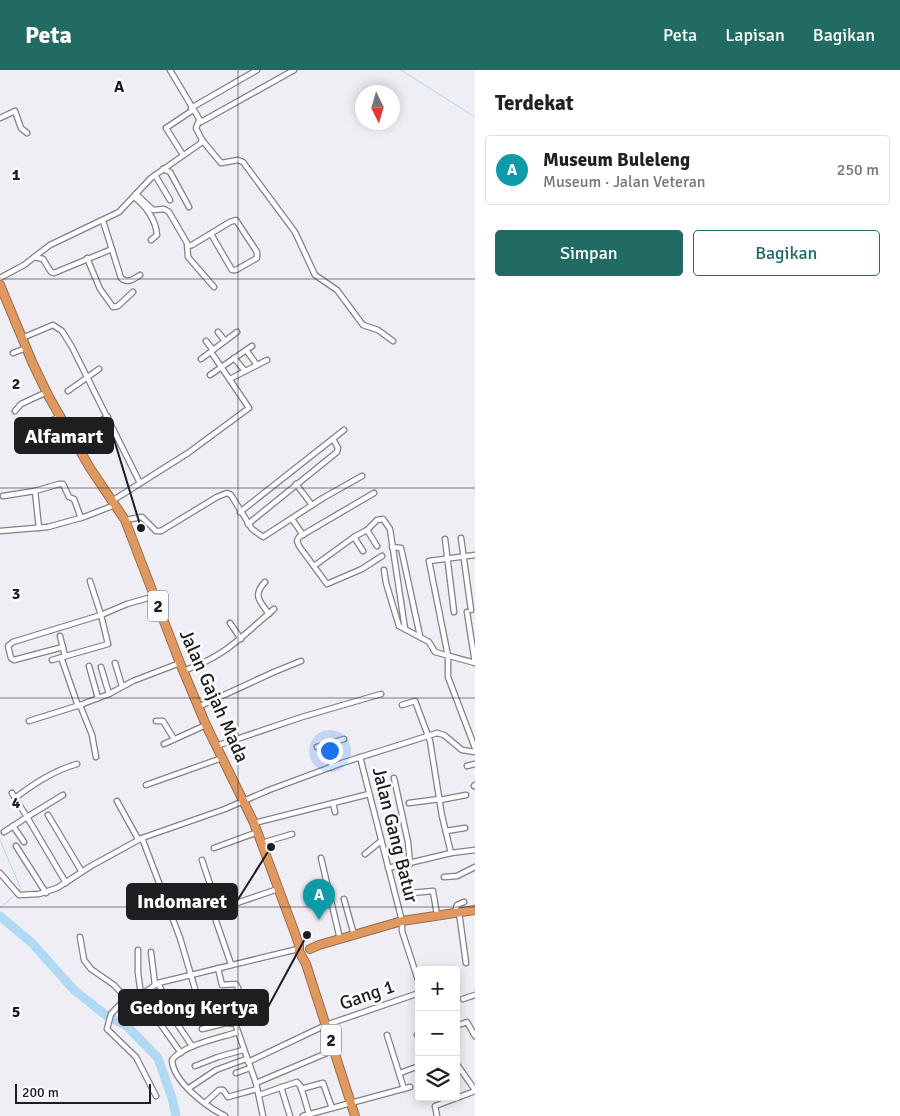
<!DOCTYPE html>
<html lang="id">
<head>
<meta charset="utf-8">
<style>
	:root { --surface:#fff; --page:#f2f2f2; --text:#202124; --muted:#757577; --line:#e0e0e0; --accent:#226b63 }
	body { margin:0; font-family:Signika,sans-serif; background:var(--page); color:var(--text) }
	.controls { position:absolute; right:15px; bottom:15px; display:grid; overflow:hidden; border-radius:5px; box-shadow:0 2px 12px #0003 }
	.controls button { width:45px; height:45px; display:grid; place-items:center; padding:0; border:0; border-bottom:1px solid var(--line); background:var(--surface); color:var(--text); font:25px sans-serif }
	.compass { position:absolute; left:355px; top:15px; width:45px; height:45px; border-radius:50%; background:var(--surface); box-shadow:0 2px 12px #0003; rotate:175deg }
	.scale { position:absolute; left:15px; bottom:12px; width:136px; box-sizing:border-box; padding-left:5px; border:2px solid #1e1e20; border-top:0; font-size:14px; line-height:18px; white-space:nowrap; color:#1e1e20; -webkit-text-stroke:4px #fcfcff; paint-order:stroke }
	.you { position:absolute; left:329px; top:680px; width:18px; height:18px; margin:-12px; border:4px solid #fff; border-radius:50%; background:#1a73e8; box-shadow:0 0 0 8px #1a73e833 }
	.badge { display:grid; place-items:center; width:32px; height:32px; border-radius:50%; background:var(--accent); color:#fff; font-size:16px; font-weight:700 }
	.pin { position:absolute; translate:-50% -41px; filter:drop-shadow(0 1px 2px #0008) }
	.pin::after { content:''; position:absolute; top:26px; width:18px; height:15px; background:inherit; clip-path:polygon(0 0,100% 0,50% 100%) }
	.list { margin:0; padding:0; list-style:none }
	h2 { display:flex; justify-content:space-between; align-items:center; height:65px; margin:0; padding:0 20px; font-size:21px }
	h2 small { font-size:16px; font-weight:400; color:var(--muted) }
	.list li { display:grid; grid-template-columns:32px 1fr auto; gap:15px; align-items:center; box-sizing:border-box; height:70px; margin:0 10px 10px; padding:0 10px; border:1px solid var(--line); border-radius:5px }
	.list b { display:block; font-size:19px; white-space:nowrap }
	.list p { margin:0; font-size:16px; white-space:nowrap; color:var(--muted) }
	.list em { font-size:16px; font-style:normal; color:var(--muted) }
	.actions { display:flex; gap:10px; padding:15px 20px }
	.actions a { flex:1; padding:11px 0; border:1px solid var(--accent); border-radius:5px; text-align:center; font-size:18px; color:var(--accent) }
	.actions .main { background:var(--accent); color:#fff }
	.icon { flex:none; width:28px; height:28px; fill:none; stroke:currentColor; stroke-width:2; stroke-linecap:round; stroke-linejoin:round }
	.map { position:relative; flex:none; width:475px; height:1046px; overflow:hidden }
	header { display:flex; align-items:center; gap:30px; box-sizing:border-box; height:70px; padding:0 25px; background:var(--accent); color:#fff }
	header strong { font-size:24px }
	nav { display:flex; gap:28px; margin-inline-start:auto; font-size:18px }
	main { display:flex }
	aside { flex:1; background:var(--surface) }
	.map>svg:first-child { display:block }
</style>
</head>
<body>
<header>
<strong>Peta</strong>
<nav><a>Peta</a><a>Lapisan</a><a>Bagikan</a></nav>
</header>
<main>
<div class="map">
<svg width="475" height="1046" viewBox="0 0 475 1046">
	<rect width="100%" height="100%" fill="#efeef5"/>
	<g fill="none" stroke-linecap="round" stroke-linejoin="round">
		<g stroke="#b0d9f3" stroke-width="1">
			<path d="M401,0L475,47"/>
			<path d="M0,770L21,819L19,821"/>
			<path d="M0,838L16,824"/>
		</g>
		<path stroke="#b0d9f3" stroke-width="9" d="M0,846L32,873L74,920L107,946L127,956L158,988L172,1028L176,1046"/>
		<defs>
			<g id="street">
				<path d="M170,0L201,52L294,0"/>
				<path d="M191,38L257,0"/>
				<path d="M0,48L15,41L21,58L27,63"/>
				<path d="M202,70L221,93L238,90L243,92L295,162L315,205L337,220L363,255L378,260L393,271"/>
				<path d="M183,85L166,58L193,40"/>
				<path d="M163,99L170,102L189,137"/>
				<path d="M155,105L170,130"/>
				<path d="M136,124L153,140L164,139L169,142L187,173L188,187L214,217"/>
				<path d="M134,127C146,136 156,150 157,165L151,170"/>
				<path d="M103,151L121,208C127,214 134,209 140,205"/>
				<path d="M188,176L192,175L230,152L236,150L257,182V188L236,200H232L211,164"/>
				<path d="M34,187L43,189L51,202L54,203L112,179"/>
				<path d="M87,188L100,219L113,237L118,236L133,222"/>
				<path d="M0,208L24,195L50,175L119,142L151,108L201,73L202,70L196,58L199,51"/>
				<path d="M218,262L225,271"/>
				<path d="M22,268L53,255L62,261L72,277L140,413"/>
				<path d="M206,271L213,280"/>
				<path d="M246,280L257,295"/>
				<path d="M13,283L26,278"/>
				<path d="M234,288L245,301"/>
				<path d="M201,289L237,262"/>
				<path d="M210,305L252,276"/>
				<path d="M230,309L267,290"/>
				<path d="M68,321L99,299"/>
				<path d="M15,341L21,334L47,322"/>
				<path d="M22,357L49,352L60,346"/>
				<path d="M71,365L108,347"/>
				<path d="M296,414L312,435"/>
				<path d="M374,423L299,467L297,471L299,476L327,514L362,499L382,486"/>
				<path d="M3,426L35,421"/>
				<path d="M112,431L188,383L249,338L211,282"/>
				<path d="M240,442L344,360"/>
				<path d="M292,449L303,465"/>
				<path d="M125,450L142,447L156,461H161L217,427L227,423L231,425L252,459L263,467L323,428L362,406"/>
				<path d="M248,454L337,382L338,378L333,369"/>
				<path d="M39,458L35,421L59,414H63L69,427L74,429L81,448"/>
				<path d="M367,460L377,476"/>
				<path d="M0,461L48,457L84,447L115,435"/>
				<path d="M354,467L363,481"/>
				<path d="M461,468L471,540"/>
				<path d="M445,469L454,542"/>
				<path d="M392,477L401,478L420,566"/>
				<path d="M475,485L429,491L448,586V607L475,678"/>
				<path d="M314,496L354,467L367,460L377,450L383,449L390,459L405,559"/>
				<path d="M384,500L386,513L399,556L429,572L435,582L475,593"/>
				<path d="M265,512C252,526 260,531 269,544"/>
				<path d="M467,542L475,593"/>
				<path d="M230,553L241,569"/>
				<path d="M60,566L65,586"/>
				<path d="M63,577L14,590L11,588L8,576L13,572L101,545L127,534L155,526"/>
				<path d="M61,587L78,636"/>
				<path d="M52,590L108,574L101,545L90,511"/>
				<path d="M115,593L122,616"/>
				<path d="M89,596L98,628"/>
				<path d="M101,597L109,624"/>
				<path d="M183,601C226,586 241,567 274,539"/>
				<path d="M80,635L92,665L96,687"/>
				<path d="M402,635L415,631L430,671L442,746L451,783"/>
				<path d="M198,637L274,602L301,591"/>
				<path d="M29,651L80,635L109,624L133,611L180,593"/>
				<path d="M156,651H163L174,669"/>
				<path d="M164,674L206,655"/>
				<path d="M325,675L344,669"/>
				<path d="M216,676L302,647L381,624"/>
				<path d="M317,677L325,675L332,697"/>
				<path d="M360,687L402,851V861L419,913"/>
				<path d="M467,696L475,694"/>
				<path d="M394,708L408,772L410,794"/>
				<path d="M146,715L222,688"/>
				<path d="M474,716L475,715"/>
				<path d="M63,725L27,747L66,813"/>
				<path d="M15,728C35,713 53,701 77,694"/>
				<path d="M440,730L466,725"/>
				<path d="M117,731L138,769"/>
				<path d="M333,733L335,742"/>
				<path d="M409,733L440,729"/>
				<path d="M48,745L82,802"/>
				<path d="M254,753L369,724"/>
				<path d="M13,756L24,772"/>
				<path d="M446,761L465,758"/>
				<path d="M4,762L27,747L12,723"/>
				<path d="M142,768L180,868L198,929"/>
				<path d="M262,773L292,764"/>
				<path d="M16,776L46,823"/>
				<path d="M214,778L258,762"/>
				<path d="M365,784L381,771"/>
				<path d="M321,788L340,869"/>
				<path d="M202,790L217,835L228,836L278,819"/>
				<path d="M388,798L451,783L475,780"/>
				<path d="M0,803L19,825L39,824L57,818L91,796L142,768L225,739L269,720L342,693L437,663L444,665L462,680L475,682"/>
				<path d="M444,807L457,806L475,797"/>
				<path d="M411,823L433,821L437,845"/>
				<path d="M344,829L354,865"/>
				<path d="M455,842L457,835L464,832"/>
				<path d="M459,842L466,893"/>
				<path d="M216,851L231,894"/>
				<path d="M80,867L84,890L91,899L114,915L126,928"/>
				<path d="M138,880V903L141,925"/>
				<path d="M151,882L155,915"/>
				<path d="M218,898L222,915L236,914L238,918L247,950L237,953L236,956L256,1013L263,1046"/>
				<path d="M158,913L178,955L192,976"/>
				<path d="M142,924L149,938L181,983"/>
				<path d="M463,929L475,925"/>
				<path d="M456,956L467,952L475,966"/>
				<path d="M202,959L226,953L236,954"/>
				<path d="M387,965L404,1019"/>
				<path d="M417,965L419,964"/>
				<path d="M248,992L326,955L419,923"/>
				<path d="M456,993L475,1020"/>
				<path d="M195,996L218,987L243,980"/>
				<path d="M236,1003L250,998"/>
				<path d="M400,1003L419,996"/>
				<path d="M256,1013L334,980"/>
				<path d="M281,1017L290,1046"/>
				<path d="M189,1018L216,1000L246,989"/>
				<path d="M301,1019L323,1013L332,1038"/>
				<path d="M259,1025L297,1012L301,1017L309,1044"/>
				<path d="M156,1026L136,987L107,959L111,944L126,928L138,927L158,913L298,879"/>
				<path d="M205,1033L219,1020H223L228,1027L257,1019"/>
				<path d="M225,1046C207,1037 173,1012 172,990C183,975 220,968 238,962"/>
				<path d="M303,1046L410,1017"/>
				<path d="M437,1046L435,1036L475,1021"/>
			</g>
			<g id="highway">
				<path d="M0,215L33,294L49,327L90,398L125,450L180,593L206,655L254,753L296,866L299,875V881L306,894L355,1046"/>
				<path d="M310,879L319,875L402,851L475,840"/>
			</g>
		</defs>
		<use href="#street" stroke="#818087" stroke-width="7"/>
		<use href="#highway" stroke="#9b6d49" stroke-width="10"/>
		<use href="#street" stroke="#fff" stroke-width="4.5"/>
		<use href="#highway" stroke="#df985f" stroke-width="8"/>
	</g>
	<path fill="none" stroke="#1e1e20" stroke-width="1" stroke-opacity="0.55" d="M238,0V1046M0,209H475M0,418H475M0,628H475M0,837H475"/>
	<g text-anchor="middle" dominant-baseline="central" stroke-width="5" stroke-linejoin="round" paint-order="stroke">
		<g fill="#fcfcff" stroke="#616163" stroke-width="1">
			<rect x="148" y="520.5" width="20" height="31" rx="4"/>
			<rect x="321" y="954.5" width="20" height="31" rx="4"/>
		</g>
		<g font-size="18" font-weight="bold" fill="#1e1e20">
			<text x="158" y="536">2</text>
			<text x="331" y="970">2</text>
		</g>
		<g font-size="19" fill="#1e1e20" stroke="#fcfcff">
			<text transform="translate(214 626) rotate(66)">Jalan Gajah Mada</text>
			<text transform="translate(395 765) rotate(76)">Jalan Gang Batur</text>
			<text transform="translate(367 925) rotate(-19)">Gang 1</text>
		</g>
	</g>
	<g font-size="16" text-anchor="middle" font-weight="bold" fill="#1e1e20" stroke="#fcfcff" stroke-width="5" stroke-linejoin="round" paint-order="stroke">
		<text x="119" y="22">A</text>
		<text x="16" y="110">1</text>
		<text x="16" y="319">2</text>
		<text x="16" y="529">3</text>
		<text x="16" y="738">4</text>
		<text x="16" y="947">5</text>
	</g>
	<path fill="none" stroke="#1e1e20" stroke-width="2" d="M141 458L113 366M271 777L237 831M307 865L268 937"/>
	<g fill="#1e1e20" stroke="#fcfcff" stroke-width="2">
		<circle cx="141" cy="458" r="5"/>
		<circle cx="271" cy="777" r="5"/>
		<circle cx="307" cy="865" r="5"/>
	</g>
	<g fill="#1e1e20" stroke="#1e1e20" stroke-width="2">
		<rect x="15" y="348" width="98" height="35" rx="5"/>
		<rect x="127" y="814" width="110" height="35" rx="5"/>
		<rect x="119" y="920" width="149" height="35" rx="5"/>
	</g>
	<g font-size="20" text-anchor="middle" font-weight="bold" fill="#fff">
		<text x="64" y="373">Alfamart</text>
		<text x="182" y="838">Indomaret</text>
		<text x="194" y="944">Gedong Kertya</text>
	</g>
</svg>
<div class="controls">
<button>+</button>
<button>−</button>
<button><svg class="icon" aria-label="layers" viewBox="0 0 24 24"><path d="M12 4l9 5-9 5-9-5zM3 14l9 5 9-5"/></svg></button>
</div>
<svg class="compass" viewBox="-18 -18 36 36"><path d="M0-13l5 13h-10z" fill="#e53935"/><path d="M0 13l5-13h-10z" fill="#757577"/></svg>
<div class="scale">200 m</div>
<div class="you"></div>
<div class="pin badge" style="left:319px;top:850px;background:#0f9aa8">A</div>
</div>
<aside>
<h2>Terdekat<small></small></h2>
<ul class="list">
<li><span class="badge" style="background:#0f9aa8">A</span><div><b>Museum Buleleng</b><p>Museum · Jalan Veteran</p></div><em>250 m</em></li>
</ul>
<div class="actions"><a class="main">Simpan</a><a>Bagikan</a></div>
</aside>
</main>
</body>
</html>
